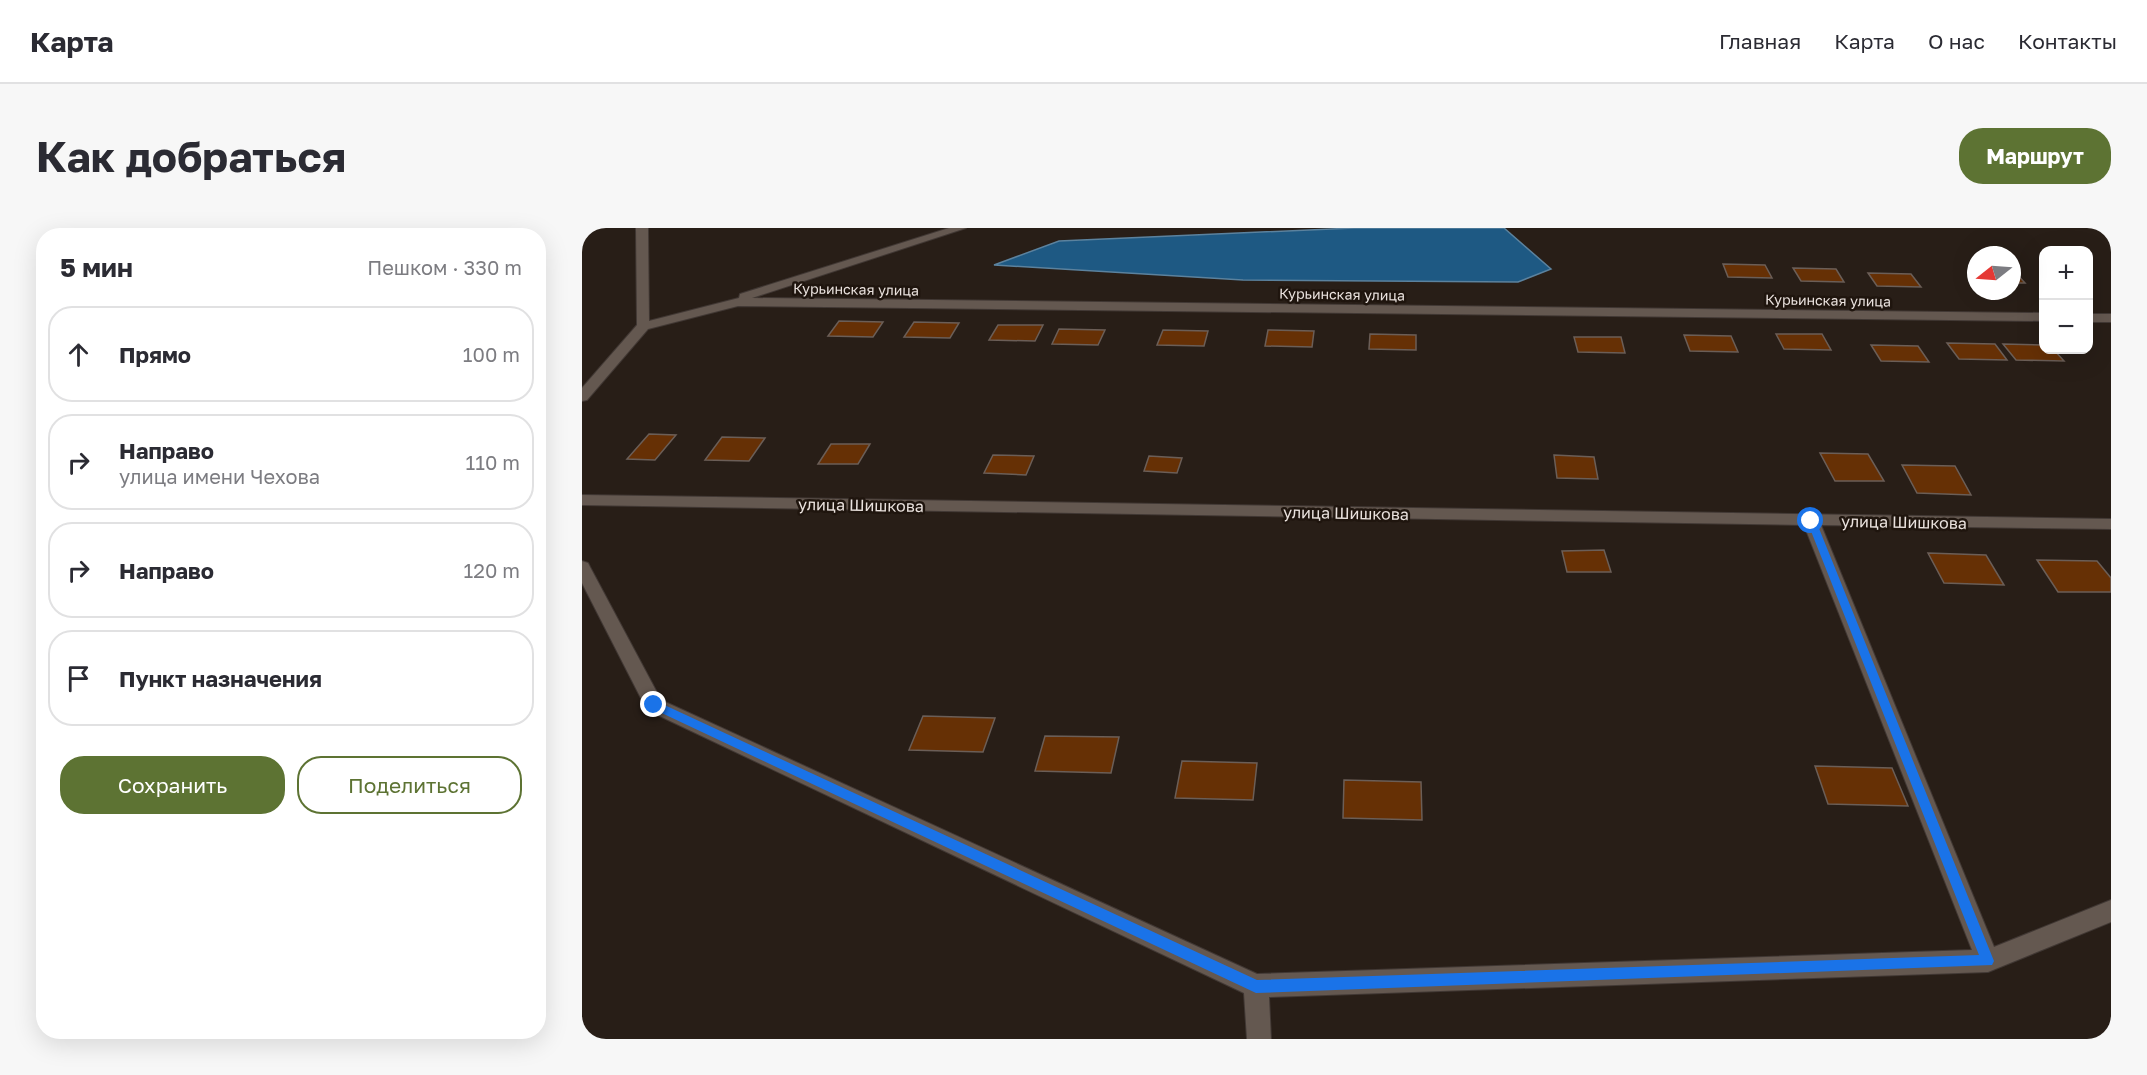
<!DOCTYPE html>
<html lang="ru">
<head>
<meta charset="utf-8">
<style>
	:root { --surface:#fff; --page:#f7f7f7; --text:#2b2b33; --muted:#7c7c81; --line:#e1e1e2; --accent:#5d7333 }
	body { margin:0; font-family:"Golos Text",sans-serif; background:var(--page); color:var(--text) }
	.controls { position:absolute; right:18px; top:18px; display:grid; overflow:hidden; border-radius:12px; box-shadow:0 6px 24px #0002 }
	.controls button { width:54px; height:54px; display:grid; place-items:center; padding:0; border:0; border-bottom:2px solid var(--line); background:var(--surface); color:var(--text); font:30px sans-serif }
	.compass { position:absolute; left:1385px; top:18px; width:54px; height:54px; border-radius:50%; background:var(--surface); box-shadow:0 6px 24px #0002; rotate:253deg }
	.stop { position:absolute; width:18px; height:18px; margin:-14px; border:4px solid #1a73e8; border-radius:50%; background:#fff }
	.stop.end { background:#1a73e8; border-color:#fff; box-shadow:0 2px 6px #0008 }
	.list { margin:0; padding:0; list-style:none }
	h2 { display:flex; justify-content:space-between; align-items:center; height:78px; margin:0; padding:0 24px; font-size:26px }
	h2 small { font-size:20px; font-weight:400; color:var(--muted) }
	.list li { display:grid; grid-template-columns:39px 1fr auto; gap:18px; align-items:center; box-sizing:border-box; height:96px; margin:0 12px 12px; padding:0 12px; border:2px solid var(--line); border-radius:24px }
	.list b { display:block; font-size:22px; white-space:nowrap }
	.list p { margin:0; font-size:20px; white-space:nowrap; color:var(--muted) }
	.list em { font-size:20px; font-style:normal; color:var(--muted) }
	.actions { display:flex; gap:12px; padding:18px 24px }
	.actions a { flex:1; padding:14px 0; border:2px solid var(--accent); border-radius:24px; text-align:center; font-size:21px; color:var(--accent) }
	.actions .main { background:var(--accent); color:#fff }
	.icon { flex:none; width:33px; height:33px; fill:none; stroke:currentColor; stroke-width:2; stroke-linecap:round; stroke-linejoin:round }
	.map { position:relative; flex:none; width:1529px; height:811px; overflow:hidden; border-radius:24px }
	header { display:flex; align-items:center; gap:36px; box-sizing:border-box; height:84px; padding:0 30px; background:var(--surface); border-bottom:2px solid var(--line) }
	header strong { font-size:28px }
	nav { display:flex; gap:33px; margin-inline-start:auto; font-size:21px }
	.intro { display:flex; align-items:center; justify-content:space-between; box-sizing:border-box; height:144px; padding:0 36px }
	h1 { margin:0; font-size:42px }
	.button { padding:15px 27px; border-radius:24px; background:var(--accent); color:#fff; font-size:21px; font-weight:700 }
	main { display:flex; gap:36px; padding:0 36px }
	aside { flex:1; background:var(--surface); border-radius:24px; box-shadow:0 6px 24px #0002 }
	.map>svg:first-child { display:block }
</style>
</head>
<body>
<header>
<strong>Карта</strong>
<nav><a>Главная</a><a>Карта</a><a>О нас</a><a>Контакты</a></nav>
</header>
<div class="intro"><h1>Как добраться</h1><a class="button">Маршрут</a></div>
<main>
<aside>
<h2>5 мин<small>Пешком · 330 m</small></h2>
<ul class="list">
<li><svg class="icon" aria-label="ahead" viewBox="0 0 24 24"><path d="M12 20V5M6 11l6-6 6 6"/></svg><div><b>Прямо</b></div><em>100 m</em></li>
<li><svg class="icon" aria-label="right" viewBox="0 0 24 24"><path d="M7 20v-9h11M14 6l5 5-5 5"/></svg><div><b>Направо</b><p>улица имени Чехова</p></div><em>110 m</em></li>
<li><svg class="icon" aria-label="right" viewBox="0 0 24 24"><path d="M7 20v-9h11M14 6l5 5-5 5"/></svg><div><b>Направо</b></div><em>120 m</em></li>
<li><svg class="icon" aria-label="arrive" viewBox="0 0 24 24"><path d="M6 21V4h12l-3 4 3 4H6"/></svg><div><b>Пункт назначения</b></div></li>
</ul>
<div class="actions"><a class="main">Сохранить</a><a>Поделиться</a></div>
</aside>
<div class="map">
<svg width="1529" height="811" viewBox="0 0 1529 811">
	<rect width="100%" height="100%" fill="#281e17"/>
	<path fill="#1e5983" stroke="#5b829e" stroke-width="1.5" d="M772,0H922L969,41L936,54L661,52L412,37L477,13Z"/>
	<g fill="#663005" stroke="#6b5e57" stroke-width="1.5">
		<path d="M1141,36L1183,37L1190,50L1146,49Z"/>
		<path d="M1211,40L1254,41L1262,54L1219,53Z"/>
		<path d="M1430,42H1431L1443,55H1430Z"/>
		<path d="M1286,45L1329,46L1339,59L1295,58Z"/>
		<path d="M257,93L301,94L291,109L246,108Z"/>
		<path d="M332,94L377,95L368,110L322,109Z"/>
		<path d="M416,97H461L453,113L407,112Z"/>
		<path d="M477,101L523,102L516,117L470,116Z"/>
		<path d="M581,102L626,103L622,118L575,117Z"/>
		<path d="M686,102L732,103L730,119L683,118Z"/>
		<path d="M788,106L834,107V122L787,121Z"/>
		<path d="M1194,106H1240L1249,122L1202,121Z"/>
		<path d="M1102,107L1149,108L1156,124L1108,123Z"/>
		<path d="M992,109H1039L1043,125L996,124Z"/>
		<path d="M1365,115L1413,116L1425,132L1377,131Z"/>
		<path d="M1421,116L1462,117V122H1472L1482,133L1434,132Z"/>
		<path d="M1289,117L1336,118L1347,134L1299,133Z"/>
		<path d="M67,206L94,207L73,232L45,231Z"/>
		<path d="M140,209L183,210L167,233L123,232Z"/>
		<path d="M249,216H288L276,236H236Z"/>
		<path d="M1238,225L1286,226L1302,253H1253Z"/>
		<path d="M411,227L452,228L444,247L402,245Z"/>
		<path d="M972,227L1012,229L1016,251L975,250Z"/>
		<path d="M567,228L600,230L595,245L562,243Z"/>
		<path d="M1320,237L1373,238L1389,267L1335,265Z"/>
		<path d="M1022,322L1029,344H985L980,323Z"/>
		<path d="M1346,325L1404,327L1422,357L1362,355Z"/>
		<path d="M1455,332L1515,333L1529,350V364H1476Z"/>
		<path d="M341,488L413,490L401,524L327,522Z"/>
		<path d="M463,508L537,509L529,545L453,543Z"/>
		<path d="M600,533L675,535L671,572L593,570Z"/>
		<path d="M1233,538L1310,540L1326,578L1246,576Z"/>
		<path d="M762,552L839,554L840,592L761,590Z"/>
	</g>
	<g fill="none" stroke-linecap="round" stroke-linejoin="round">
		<defs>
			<g id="minor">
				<path d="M54,0H66L67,93L157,70L158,66L367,0H384L170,70L1462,85V93L156,78L66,101L5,172L0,173V160L55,97Z"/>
				<rect x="1506" y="86" width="23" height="8"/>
				<path d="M0,267L1529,291V301L1239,297L1412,719L1529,672V694L1406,744L687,769L689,811H665L662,765L65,482L0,355V333L6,335L8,339L79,472L675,746L1390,722L1222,297L0,277Z"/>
			</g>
		</defs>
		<use href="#minor" stroke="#413834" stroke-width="2"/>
		<use href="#minor" fill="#645850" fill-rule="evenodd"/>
	</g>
	<path fill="#1a73e8" d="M1226,291L1234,293L1412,733L1410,737L674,765L69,480L67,477L72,473L76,474L675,752L1397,727L1225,293Z"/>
	<g text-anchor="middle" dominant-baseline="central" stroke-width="5" stroke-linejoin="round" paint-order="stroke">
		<g font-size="14" fill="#eae2de" stroke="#1f150e">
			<text transform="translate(274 61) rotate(1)">Курьинская улица</text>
			<text transform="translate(760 66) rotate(1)">Курьинская улица</text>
			<text transform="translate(1246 72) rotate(1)">Курьинская улица</text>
		</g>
		<g font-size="16" fill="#eae2de" stroke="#1f150e">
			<text transform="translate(279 277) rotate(1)">улица Шишкова</text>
			<text transform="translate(764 285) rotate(1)">улица Шишкова</text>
			<text transform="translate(1322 294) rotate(1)">улица Шишкова</text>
		</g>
	</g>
</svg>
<div class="controls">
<button>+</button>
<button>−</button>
</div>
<svg class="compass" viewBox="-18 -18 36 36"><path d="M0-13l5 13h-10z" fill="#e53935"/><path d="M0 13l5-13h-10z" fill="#7c7c81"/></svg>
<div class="stop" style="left:1229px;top:293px"></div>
<div class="stop end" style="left:72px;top:477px"></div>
</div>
</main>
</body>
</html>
